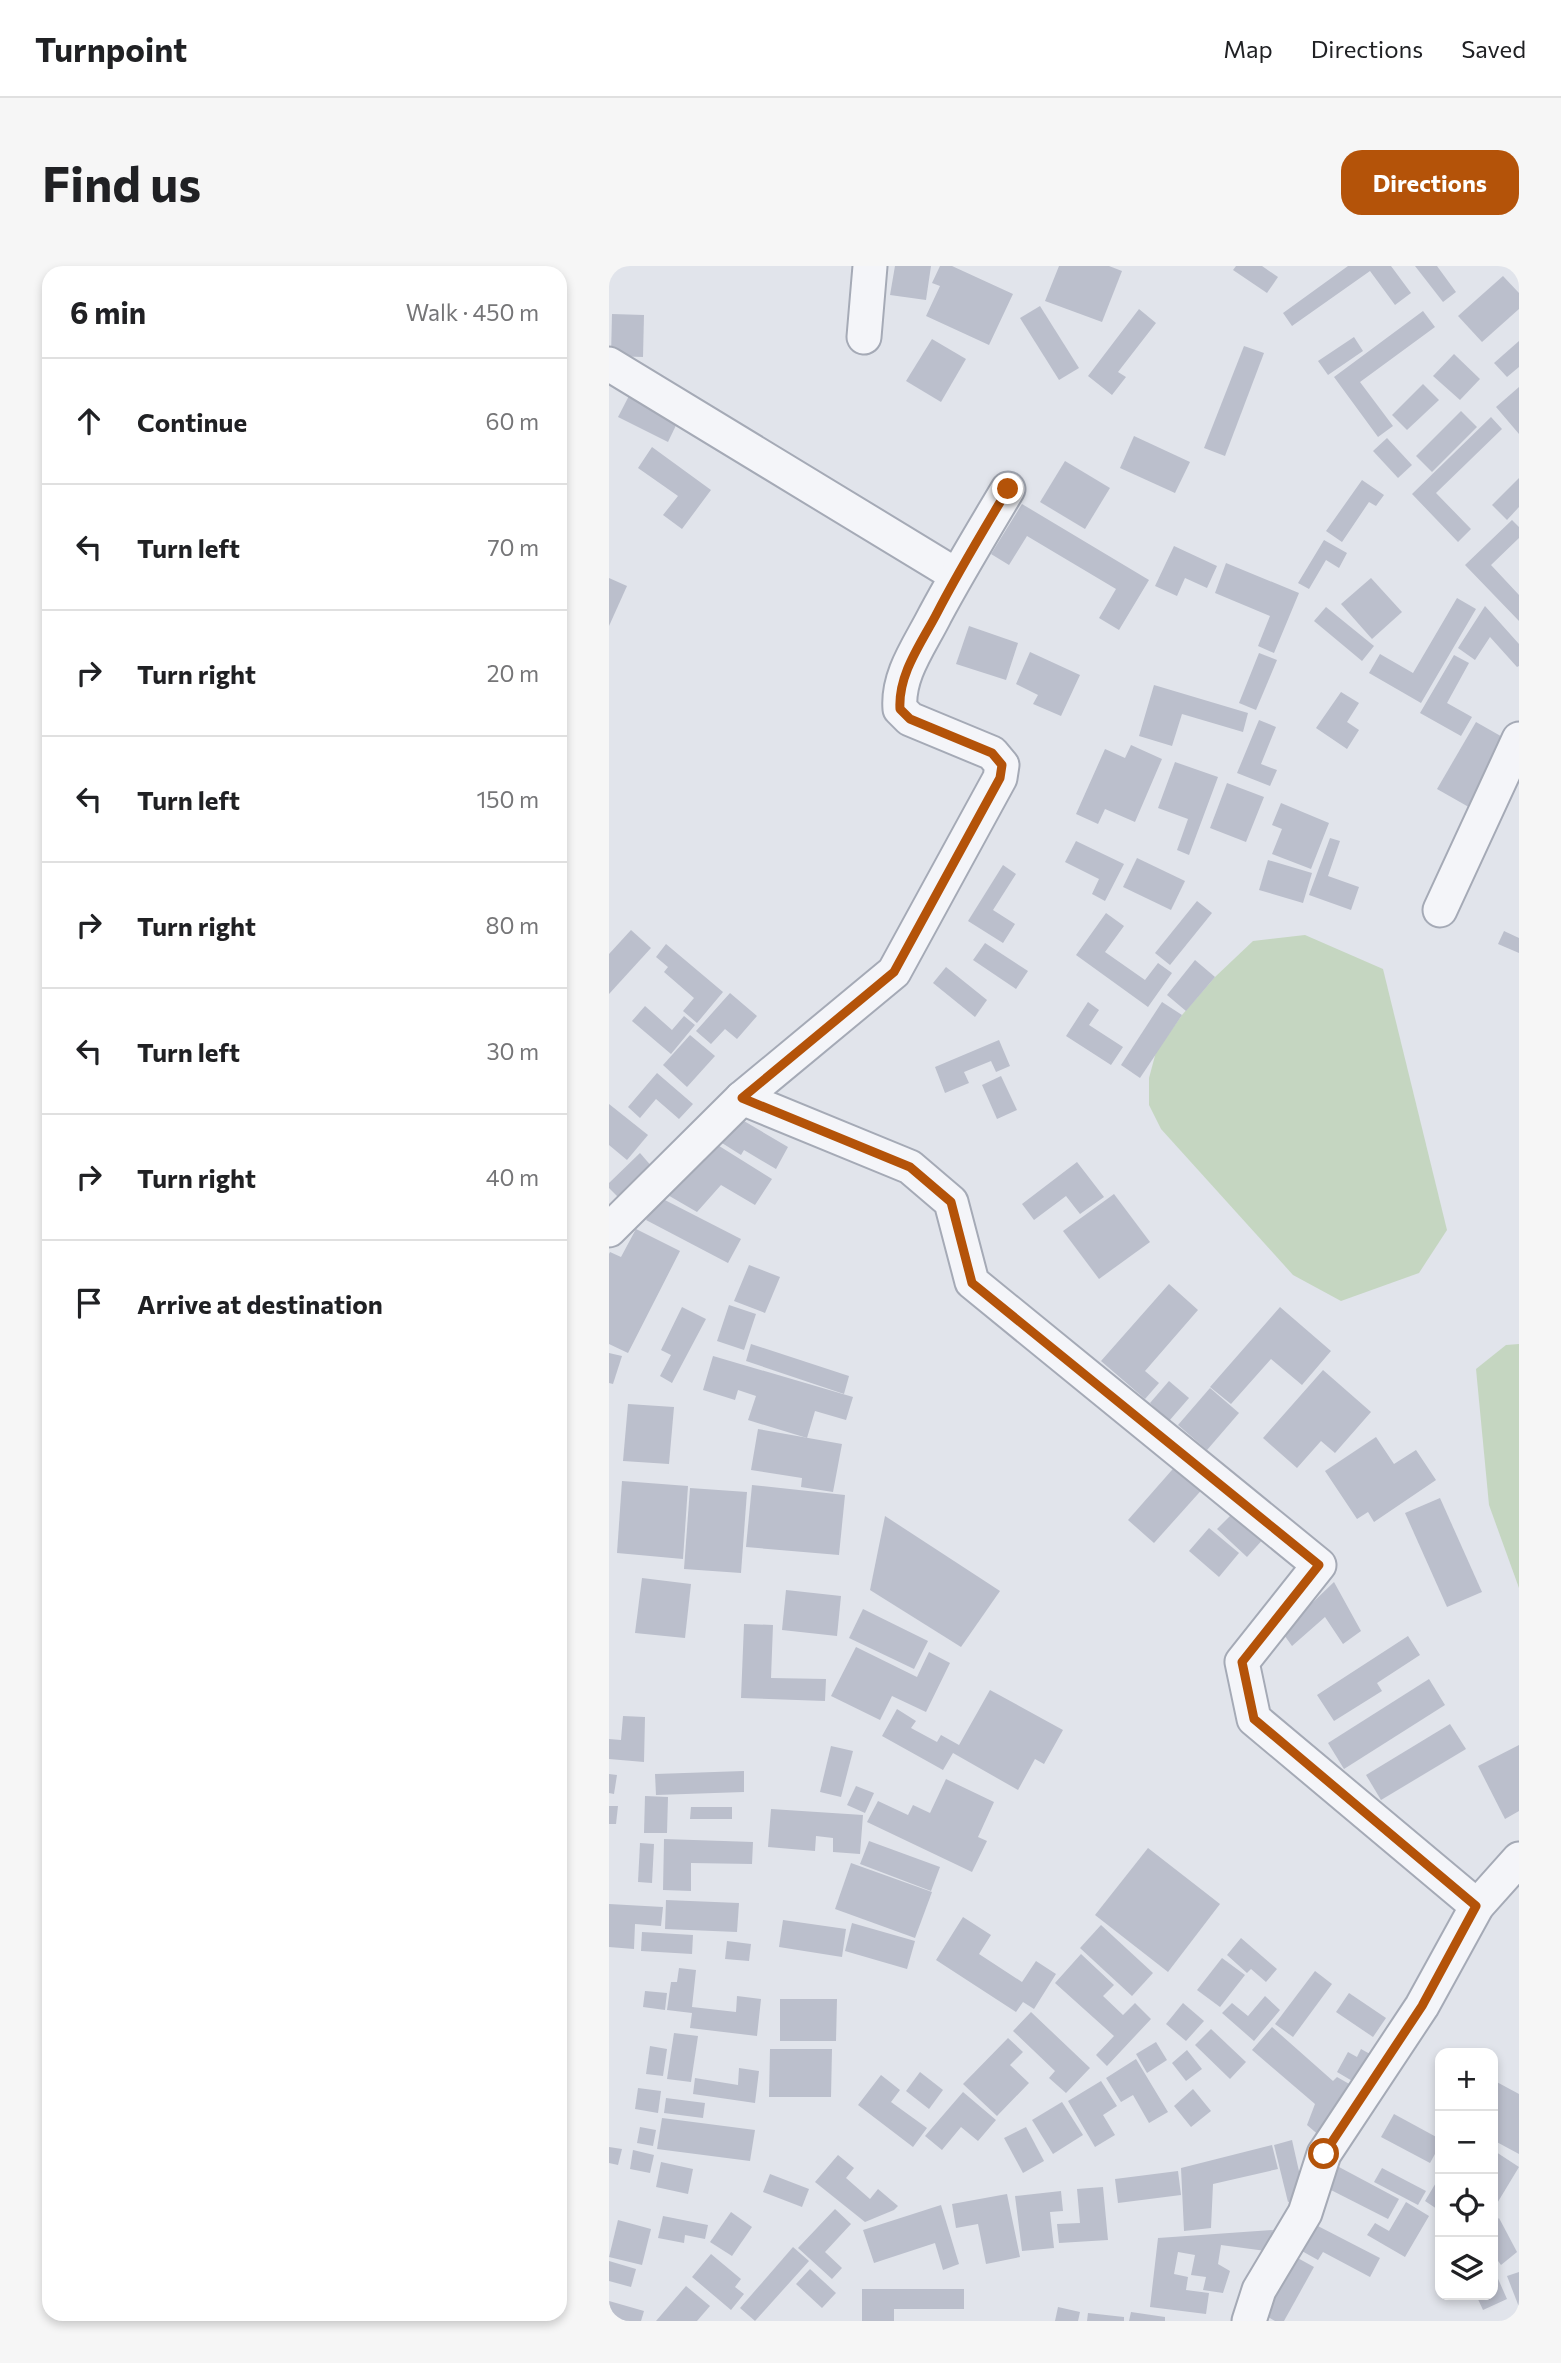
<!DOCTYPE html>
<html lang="en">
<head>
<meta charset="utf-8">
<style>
	:root { --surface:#fff; --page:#f6f6f6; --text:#202124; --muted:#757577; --line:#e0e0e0; --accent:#b45309 }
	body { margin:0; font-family:Commissioner,sans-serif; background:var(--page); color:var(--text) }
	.controls { position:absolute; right:21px; bottom:21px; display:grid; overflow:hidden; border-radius:14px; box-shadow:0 4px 10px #0003 }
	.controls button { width:63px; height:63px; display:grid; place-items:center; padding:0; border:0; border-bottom:2px solid var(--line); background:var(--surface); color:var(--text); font:35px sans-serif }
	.stop { position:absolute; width:21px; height:21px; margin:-16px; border:5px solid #b45309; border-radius:50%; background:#fff }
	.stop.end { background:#b45309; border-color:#fff; box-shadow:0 2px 7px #0008 }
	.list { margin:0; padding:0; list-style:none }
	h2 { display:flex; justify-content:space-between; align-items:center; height:91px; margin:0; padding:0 28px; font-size:30px }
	h2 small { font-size:23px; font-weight:400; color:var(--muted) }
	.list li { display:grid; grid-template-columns:46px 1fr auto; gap:21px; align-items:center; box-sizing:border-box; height:126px; padding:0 28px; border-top:2px solid var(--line) }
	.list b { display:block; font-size:26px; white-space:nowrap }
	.list em { font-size:23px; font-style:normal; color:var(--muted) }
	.icon { flex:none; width:38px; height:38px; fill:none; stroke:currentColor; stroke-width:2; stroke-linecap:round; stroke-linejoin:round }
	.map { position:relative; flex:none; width:910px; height:2055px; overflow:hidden; border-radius:21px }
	header { display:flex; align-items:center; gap:42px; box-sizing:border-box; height:98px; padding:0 35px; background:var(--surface); border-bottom:2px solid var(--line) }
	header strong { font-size:33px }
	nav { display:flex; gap:38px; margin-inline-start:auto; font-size:24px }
	.intro { display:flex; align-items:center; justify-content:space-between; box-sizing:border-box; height:168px; padding:0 42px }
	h1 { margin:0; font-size:49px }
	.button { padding:18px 32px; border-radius:21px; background:var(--accent); color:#fff; font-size:24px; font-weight:700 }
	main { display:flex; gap:42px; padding:0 42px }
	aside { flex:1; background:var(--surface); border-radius:21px; box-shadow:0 4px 10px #0003 }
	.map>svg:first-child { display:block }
</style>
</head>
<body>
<header>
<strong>Turnpoint</strong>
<nav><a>Map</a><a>Directions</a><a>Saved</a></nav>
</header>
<div class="intro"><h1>Find us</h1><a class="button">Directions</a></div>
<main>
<aside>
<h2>6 min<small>Walk · 450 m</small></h2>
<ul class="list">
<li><svg class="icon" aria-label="ahead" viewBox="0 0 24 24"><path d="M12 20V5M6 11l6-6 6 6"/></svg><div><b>Continue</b></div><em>60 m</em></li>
<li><svg class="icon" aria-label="left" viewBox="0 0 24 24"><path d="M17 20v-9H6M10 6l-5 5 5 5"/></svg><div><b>Turn left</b></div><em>70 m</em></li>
<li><svg class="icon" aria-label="right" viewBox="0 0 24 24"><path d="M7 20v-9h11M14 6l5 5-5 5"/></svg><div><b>Turn right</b></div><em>20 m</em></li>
<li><svg class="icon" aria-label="left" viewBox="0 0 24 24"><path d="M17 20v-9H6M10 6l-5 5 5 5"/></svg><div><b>Turn left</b></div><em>150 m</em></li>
<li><svg class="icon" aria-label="right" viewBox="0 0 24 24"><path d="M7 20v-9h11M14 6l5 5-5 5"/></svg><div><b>Turn right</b></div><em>80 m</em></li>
<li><svg class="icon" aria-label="left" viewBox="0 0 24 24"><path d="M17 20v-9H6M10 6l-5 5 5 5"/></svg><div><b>Turn left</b></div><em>30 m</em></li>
<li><svg class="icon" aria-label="right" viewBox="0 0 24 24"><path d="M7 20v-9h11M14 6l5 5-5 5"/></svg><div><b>Turn right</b></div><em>40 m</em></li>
<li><svg class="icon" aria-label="arrive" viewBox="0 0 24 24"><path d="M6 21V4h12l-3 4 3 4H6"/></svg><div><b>Arrive at destination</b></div></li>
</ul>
</aside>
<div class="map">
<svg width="910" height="2055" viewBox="0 0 910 2055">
	<rect width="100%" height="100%" fill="#e1e4eb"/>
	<g fill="#c5d6c1">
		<path d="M696,669L774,703L838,964L810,1007L732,1035L684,1009L552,863L540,839V812L547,786L573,749L606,711L644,675Z"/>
		<path d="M910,1078V1322L880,1239L867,1103L897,1079Z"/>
	</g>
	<g fill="#bbbfcc">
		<path d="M286,0H322L317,34L281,29Z"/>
		<path d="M331,0H343L404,28L380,79L317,50L331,20L323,17Z"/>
		<path d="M450,0H500L513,5L493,56L436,35Z"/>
		<path d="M627,0H653L669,11L658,27L624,4Z"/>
		<path d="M739,0H782L802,27L786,39L761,5L683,60L674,47Z"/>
		<path d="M806,0H828L847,26L834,36Z"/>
		<path d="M894,10L910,27V43L873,76L849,50Z"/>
		<path d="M431,40L470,102L450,114L411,52Z"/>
		<path d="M530,43L547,57L509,106L517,111L503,129L479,110Z"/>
		<path d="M814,45L826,61L751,116L784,160L769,171L725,111Z"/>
		<path d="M3,48L35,49L34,91L2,90Z"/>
		<path d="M745,71L754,85L719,109L709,95Z"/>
		<path d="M323,73L357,93L332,136L297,115Z"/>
		<path d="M910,75V101L898,111L885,97Z"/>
		<path d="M635,80L655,87L616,190L595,182Z"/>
		<path d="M845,88L871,113L851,134L824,110Z"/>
		<path d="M814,118L830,134L798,164L783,149Z"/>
		<path d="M910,121V168L887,141Z"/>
		<path d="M22,126L71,151L59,176L9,151Z"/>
		<path d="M852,145L868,161L823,206L807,190Z"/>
		<path d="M882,151L893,163L827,227L862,263L849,276L803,228Z"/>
		<path d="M525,170L581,196L566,227L511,202Z"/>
		<path d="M778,172L803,199L789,212L764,185Z"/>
		<path d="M43,181L102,224L73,263L54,249L69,230L29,202Z"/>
		<path d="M456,195L501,222L476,263L431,236Z"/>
		<path d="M910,212V241L898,254L883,239Z"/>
		<path d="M753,214L775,229L767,240L760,236L733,276L717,265Z"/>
		<path d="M413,238L540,314L510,364L490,352L507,323L418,270L400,299L382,288Z"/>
		<path d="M903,254L910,261V272L882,299L910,329V355L856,299Z"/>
		<path d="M715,274L738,287L730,302L717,294L700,323L689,317Z"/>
		<path d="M565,280L608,300L598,322L576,312L568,330L546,320Z"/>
		<path d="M617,297L690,327L665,387L649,380L661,350L606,327Z"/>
		<path d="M0,312L18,320L0,360Z"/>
		<path d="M762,312L793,346L763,373L732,338Z"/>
		<path d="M848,332L867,343L812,437L760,407L771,388L804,407Z"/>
		<path d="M876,340L910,378V400L908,401L881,371L866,394L849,382Z"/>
		<path d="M717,341L765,380L753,395L705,355Z"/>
		<path d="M360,360L409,377L397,414L347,398Z"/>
		<path d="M421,386L471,409L452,450L424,438L429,429L407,418Z"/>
		<path d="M650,387L668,394L647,444L630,437Z"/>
		<path d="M845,389L860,397L838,437L863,451L852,470L811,447Z"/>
		<path d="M545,419L639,447L634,466L573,448L563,480L530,470Z"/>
		<path d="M732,426L750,437L738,456L750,464L738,483L707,462Z"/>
		<path d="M650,454L667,461L652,498L668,504L661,520L628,507Z"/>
		<path d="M867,456L904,477L865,544L828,523Z"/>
		<path d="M522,479L553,493L526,556L496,543L489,558L467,548L496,483L516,492Z"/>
		<path d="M566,496L609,511L580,589L568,584L579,553L549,542Z"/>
		<path d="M618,517L655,531L637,576L601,562Z"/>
		<path d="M672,537L720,557L702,603L663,588L673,563L663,559Z"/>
		<path d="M721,572L731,575L719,610L750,621L742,644L700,629Z"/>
		<path d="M467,575L515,598L496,635L483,628L490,613L456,596Z"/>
		<path d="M528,592L576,615L562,644L514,621Z"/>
		<path d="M659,594L703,607L694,637L650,624Z"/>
		<path d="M394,599L407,608L384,644L406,658L394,677L359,655Z"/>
		<path d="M588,635L603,647L561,699L546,687Z"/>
		<path d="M497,647L515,660L496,686L536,714L549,697L563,707L539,741L467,689Z"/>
		<path d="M22,664L42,682L0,728V688Z"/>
		<path d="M895,665L910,672V687L889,678Z"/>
		<path d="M376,677L419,705L407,723L364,694Z"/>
		<path d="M57,678L114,726L88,757L74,745L85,732L55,706L59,701L47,691Z"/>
		<path d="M586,694L606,711L577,745L558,729Z"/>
		<path d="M337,701L378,734L366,751L324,717Z"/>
		<path d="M121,727L148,750L128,773L116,763L102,778L87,765Z"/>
		<path d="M479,736L490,744L480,759L514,781L502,799L457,770Z"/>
		<path d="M553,736L573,749L531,812L512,799Z"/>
		<path d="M36,740L63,764L75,750L86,759L62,788L23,755Z"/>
		<path d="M81,769L106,790L78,821L54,799Z"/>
		<path d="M390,774L401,800L387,806L382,795L355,806L360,817L336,827L326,801Z"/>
		<path d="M48,807L84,838L70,853L47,833L31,852L19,841Z"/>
		<path d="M392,810L408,844L388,853L373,819Z"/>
		<path d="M0,838L39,869L18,894L0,879Z"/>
		<path d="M135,855L179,881L167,903L135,884L132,889L113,877Z"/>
		<path d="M107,878L163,913L146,939L112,919L88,946L57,928Z"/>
		<path d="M31,887L44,902L11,933L0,922V917Z"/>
		<path d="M468,896L495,931L471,948L457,930L425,954L413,938Z"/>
		<path d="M505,928L541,976L490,1013L454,965Z"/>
		<path d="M50,931L132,973L119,997L37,954Z"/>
		<path d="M27,963L71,985L19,1087L0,1078V988L1,986L12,991Z"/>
		<path d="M140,999L171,1011L156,1047L125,1035Z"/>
		<path d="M560,1018L589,1044L536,1105L550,1117L536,1133L492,1095Z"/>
		<path d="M120,1039L147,1048L135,1084L108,1075Z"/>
		<path d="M73,1041L97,1053L63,1117L51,1110L62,1089L52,1084Z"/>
		<path d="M671,1041L722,1085L693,1119L662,1093L622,1138L601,1121Z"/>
		<path d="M142,1078L240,1110L235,1128L137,1095Z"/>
		<path d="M0,1087L13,1090L4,1118L0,1117Z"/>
		<path d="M104,1090L244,1131L237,1154L206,1145L198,1172L139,1154L147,1130L129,1124L126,1134L94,1124Z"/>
		<path d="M714,1104L762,1146L726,1187L712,1175L688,1202L654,1172Z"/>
		<path d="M560,1115L580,1132L560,1155L541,1137Z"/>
		<path d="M601,1122L630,1147L598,1184L569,1159Z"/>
		<path d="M19,1138L65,1141L60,1198L14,1195Z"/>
		<path d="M149,1163L233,1178L224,1226L192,1221L193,1212L142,1204Z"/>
		<path d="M767,1171L785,1198L807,1184L827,1214L765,1256L759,1246L748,1253L716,1205Z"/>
		<path d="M570,1196L597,1219L545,1277L519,1254Z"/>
		<path d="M13,1215L79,1220L74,1293L8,1287Z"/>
		<path d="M143,1219L236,1229L230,1289L137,1281Z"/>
		<path d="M81,1222L138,1226L132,1307L75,1303Z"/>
		<path d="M831,1232L873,1326L838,1341L796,1247Z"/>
		<path d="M627,1244L656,1271L638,1291L608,1263Z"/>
		<path d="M276,1250L391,1325L352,1381L261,1324Z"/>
		<path d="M600,1262L630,1287L610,1311L580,1285Z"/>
		<path d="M33,1312L82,1318L76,1372L26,1367Z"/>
		<path d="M725,1316L752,1365L734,1378L716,1351L683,1380L673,1366Z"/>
		<path d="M177,1324L232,1330L228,1370L173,1364Z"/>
		<path d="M254,1343L319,1375L305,1403L240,1372Z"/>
		<path d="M135,1358L164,1359L162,1412L217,1413L216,1435L132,1432Z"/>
		<path d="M799,1370L811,1389L768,1417L773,1425L725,1455L708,1429Z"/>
		<path d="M247,1381L308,1411L320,1386L341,1397L317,1446L283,1430L271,1454L222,1430Z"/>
		<path d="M820,1413L836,1439L735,1503L719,1477Z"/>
		<path d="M381,1424L454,1464L435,1498L426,1493L409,1524L344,1487L334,1504L273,1470L288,1443L307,1455L302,1462L328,1476L332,1469L350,1479Z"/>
		<path d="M14,1450L36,1451L35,1496L0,1493V1473L12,1474Z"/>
		<path d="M841,1458L857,1483L772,1534L757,1509Z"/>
		<path d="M910,1479V1545L896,1553L869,1500Z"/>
		<path d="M222,1480L244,1485L232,1531L211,1526Z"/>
		<path d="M135,1505V1526L47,1529L46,1508Z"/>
		<path d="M0,1508L8,1509L5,1528L0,1527Z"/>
		<path d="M337,1513L385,1536L369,1571L378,1575L363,1606L258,1556L269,1535L299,1549L304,1539L321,1547Z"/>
		<path d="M247,1520L265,1527L256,1547L238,1539Z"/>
		<path d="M36,1530L59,1531L58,1567H35Z"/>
		<path d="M0,1540H9L7,1558H0Z"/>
		<path d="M82,1541H123V1553H81Z"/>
		<path d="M162,1543L254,1549L251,1588L224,1586V1572L207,1570L206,1585L159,1581Z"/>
		<path d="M55,1573L144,1576L143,1598L82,1597V1625L54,1624Z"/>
		<path d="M260,1575L331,1601L322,1625L251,1598Z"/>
		<path d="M31,1577L45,1578L43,1617L29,1616Z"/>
		<path d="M539,1582L611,1638L559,1706L486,1649Z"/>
		<path d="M242,1597L323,1626L306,1672L226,1643Z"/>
		<path d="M57,1634L130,1637L128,1666L56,1663Z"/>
		<path d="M0,1638L54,1641L52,1660L26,1658L25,1683L0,1681Z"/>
		<path d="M354,1651L382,1669L370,1688L413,1716L427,1695L447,1708L425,1743L414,1736L407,1746L327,1694Z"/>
		<path d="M174,1654L237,1663L233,1691L170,1681Z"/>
		<path d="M243,1657L306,1675L298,1703L236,1685Z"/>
		<path d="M492,1659L544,1707L523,1730L471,1682Z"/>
		<path d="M33,1666L84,1669L83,1688L32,1685Z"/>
		<path d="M632,1672L668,1703L657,1716L642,1703L638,1707L618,1689Z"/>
		<path d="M118,1675L142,1678L140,1695L116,1693Z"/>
		<path d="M472,1688L505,1719L494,1730L514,1749L526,1737L542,1753L498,1800L487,1789L505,1770L446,1717Z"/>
		<path d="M613,1692L636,1709L611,1741L588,1724Z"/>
		<path d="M70,1702L87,1704L83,1741L127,1746L128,1730L152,1733L148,1770L81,1762L83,1747L58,1744L62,1716H68Z"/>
		<path d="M706,1705L723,1718L684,1771L666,1758Z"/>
		<path d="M36,1725L58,1727L56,1744L34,1741Z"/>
		<path d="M740,1727L777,1752L764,1771L727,1746Z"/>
		<path d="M656,1730L671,1744L645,1775L613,1747L623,1737L639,1750Z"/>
		<path d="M171,1733H228L227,1775H171Z"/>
		<path d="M574,1737L595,1755L577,1775L557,1758Z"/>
		<path d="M422,1746L481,1802L457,1827L440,1812L446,1805L404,1765Z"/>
		<path d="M663,1761L724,1815L728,1811L742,1819L712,1871L698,1859L706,1838L643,1784Z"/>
		<path d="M602,1763L637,1796L621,1813L586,1779Z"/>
		<path d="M65,1767L89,1770L82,1816L58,1813Z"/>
		<path d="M399,1772L414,1786L401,1799L420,1817L388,1850L354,1818Z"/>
		<path d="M547,1776L558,1794L538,1807L527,1788Z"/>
		<path d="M41,1780L58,1783L54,1810L37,1808Z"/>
		<path d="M161,1783H223L222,1831H160Z"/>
		<path d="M752,1783L761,1788L745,1816L728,1806L739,1786L748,1791Z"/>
		<path d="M578,1784L593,1803L577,1815L563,1797Z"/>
		<path d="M527,1793L559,1846L540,1857L524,1829L512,1836L497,1812Z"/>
		<path d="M130,1802L150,1805L146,1837L84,1828L86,1812L129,1819Z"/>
		<path d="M311,1806L334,1824L320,1843L297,1825Z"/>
		<path d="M272,1809L291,1824L282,1836L318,1862L304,1881L249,1839Z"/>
		<path d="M884,1814L910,1828V1888L884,1874Z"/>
		<path d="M492,1815L508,1840L494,1849L506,1869L486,1881L459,1835Z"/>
		<path d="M29,1822L52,1825L49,1847L26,1843Z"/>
		<path d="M584,1823L602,1845L582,1861L565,1840Z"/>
		<path d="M354,1826L387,1854L369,1875L352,1861L333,1884L316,1870Z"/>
		<path d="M57,1832L96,1837L94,1852L55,1847Z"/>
		<path d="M453,1836L474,1869L444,1888L423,1854Z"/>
		<path d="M785,1848L831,1873V1879L821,1897L772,1871Z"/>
		<path d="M53,1852L146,1864L141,1895L48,1883Z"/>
		<path d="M31,1861L47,1864L44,1880L28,1877Z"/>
		<path d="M417,1861L435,1895L414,1907L395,1872Z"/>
		<path d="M683,1874L696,1932L679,1936L665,1879Z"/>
		<path d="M663,1879L669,1903L604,1918L602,1962L575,1965L572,1902Z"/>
		<path d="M0,1881L13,1883L9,1899L0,1897Z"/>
		<path d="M24,1884L45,1889L41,1907L21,1903Z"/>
		<path d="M884,1884L910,1901L884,1944Z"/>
		<path d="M229,1889L245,1902L237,1912L261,1933L269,1923L289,1940L285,1944L256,1956L206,1916Z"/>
		<path d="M52,1896L84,1903L79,1928L47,1921Z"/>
		<path d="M730,1901L790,1933L779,1953L718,1922Z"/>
		<path d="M773,1902L817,1925L809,1939L765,1916Z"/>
		<path d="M569,1905L572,1929L509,1937L506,1913Z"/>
		<path d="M161,1908L200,1923L193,1941L154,1926Z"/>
		<path d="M831,1910V1945L816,1935Z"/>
		<path d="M494,1921L499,1974L450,1977L448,1958L471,1957L468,1923Z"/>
		<path d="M452,1925L454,1945L441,1946L445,1982L413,1985L406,1930Z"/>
		<path d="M398,1928L411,1991L377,1998L369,1958L347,1962L343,1938Z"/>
		<path d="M797,1936L820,1950L796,1991L758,1969L766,1957L780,1965Z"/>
		<path d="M332,1939L350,1998L334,2004L326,1977L265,1997L254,1964Z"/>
		<path d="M226,1943L242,1958L216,1986L233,2002L223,2013L189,1982Z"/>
		<path d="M122,1946L143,1961L123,1990L101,1976Z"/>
		<path d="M54,1950L99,1959L96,1973L76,1969L75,1977L49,1972Z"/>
		<path d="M890,1952L908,1986L892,1999L884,1988V1957Z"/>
		<path d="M9,1954L42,1963L33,1999L0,1991Z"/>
		<path d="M705,1958L771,1992L761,2011L714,1986L709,1994L691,1984Z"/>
		<path d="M664,1964L657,1985L612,1979L609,1998L621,2005L614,2027L594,2024L597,2011L582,2009L586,1989L569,1986L565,2008L579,2011L577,2024L600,2027L597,2048L541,2041L549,1972Z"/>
		<path d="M184,1981L200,1995L146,2055L131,2042Z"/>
		<path d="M102,1988L132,2013L126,2021L135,2028L122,2044L83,2011Z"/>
		<path d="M685,1990L705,2001L675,2055H666L652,2047Z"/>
		<path d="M0,1995L27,2003L22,2021L0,2015Z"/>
		<path d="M201,2003L227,2027L213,2042L187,2018Z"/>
		<path d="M886,2006L898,2033L874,2044L867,2029H884V2007Z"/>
		<path d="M910,2006V2041L898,2010Z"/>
		<path d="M77,2020L101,2040L88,2055H47Z"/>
		<path d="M253,2023H355V2043H285V2055H253Z"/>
		<path d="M0,2035L35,2045L32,2055H0Z"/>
		<path d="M449,2041L471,2046L469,2055H446Z"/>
		<path d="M522,2046L556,2051V2055H520Z"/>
		<path d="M479,2047L515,2051V2055H478Z"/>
	</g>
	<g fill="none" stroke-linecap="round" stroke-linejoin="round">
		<defs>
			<g id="minor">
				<path d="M255,71L261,0"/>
				<path d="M0,98L347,309"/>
				<path d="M831,644L910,473"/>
				<path d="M133,832L301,901L342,936L363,1016L710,1299L633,1396L645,1453L868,1640"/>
				<path d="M0,964L133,832L285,706L391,512L393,499L383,487L301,453L291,443C288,409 311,379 326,349C349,306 374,265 399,223"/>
				<path d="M640,2055L650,2024L696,1947L715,1888L813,1740L868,1640L910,1593"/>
			</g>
		</defs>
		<use href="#minor" stroke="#a5aab6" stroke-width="37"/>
		<use href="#minor" stroke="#f4f5f9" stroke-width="33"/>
	</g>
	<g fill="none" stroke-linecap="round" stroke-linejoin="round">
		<path stroke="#b45309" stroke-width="9" d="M399,223C374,265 349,306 327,349C311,379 289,409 291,443L301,453L383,487L393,499L391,512L285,706L133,832L301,901L342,936L363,1017L710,1299L633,1396L645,1453L867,1640L813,1740L715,1888"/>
	</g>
</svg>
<div class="controls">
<button>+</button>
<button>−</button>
<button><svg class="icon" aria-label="locate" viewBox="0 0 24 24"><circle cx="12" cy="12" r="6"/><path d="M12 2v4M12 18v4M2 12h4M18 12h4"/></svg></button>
<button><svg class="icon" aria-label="layers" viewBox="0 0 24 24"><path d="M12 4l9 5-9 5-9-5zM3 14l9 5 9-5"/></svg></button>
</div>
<div class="stop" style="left:715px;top:1888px"></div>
<div class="stop end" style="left:399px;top:223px"></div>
</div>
</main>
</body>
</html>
